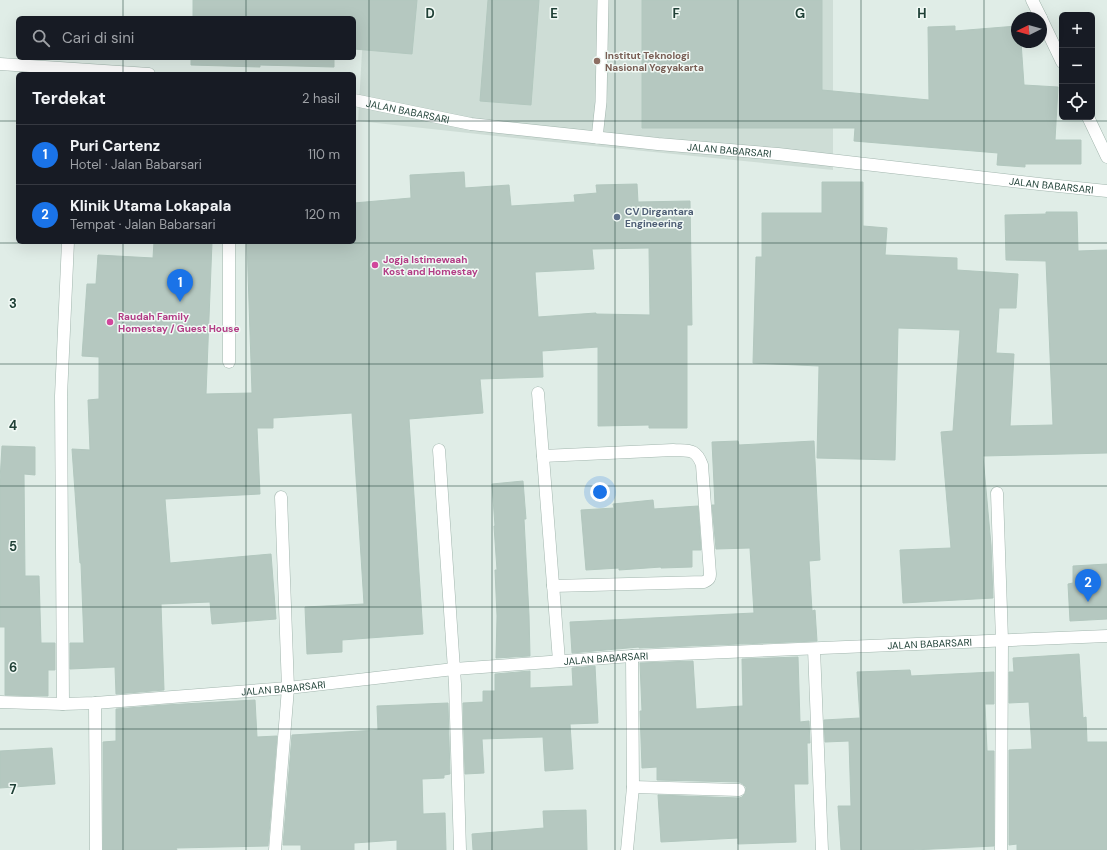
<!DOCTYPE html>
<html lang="id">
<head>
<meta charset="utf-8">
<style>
	:root { --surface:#171b24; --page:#242831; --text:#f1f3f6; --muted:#9ea1a6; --line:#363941; --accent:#1a73e8 }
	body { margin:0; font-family:"DM Sans",sans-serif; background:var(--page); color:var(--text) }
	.controls { position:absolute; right:12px; top:12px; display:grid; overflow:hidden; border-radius:6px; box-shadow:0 4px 16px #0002 }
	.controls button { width:36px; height:36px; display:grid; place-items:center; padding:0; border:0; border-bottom:1px solid var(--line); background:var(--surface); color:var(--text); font:20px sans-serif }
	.compass { position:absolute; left:1011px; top:12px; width:36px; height:36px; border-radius:50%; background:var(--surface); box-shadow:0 4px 16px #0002; rotate:265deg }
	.you { position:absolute; left:600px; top:492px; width:14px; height:14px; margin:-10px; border:3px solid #fff; border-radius:50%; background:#1a73e8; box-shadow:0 0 0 6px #1a73e833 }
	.badge { display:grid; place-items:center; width:26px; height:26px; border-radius:50%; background:var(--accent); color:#fff; font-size:13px; font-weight:700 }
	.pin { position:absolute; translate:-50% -33px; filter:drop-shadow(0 1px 2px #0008) }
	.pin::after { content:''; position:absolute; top:21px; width:14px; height:12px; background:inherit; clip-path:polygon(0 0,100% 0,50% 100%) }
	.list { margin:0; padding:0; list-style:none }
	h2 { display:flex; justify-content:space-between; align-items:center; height:52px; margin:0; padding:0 16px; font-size:17px }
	h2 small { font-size:13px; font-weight:400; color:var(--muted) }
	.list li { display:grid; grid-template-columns:26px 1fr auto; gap:12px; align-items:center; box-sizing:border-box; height:60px; padding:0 16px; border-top:1px solid var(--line) }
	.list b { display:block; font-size:15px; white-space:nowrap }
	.list p { margin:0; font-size:13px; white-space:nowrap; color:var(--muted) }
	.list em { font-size:13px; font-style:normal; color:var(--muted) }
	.icon { flex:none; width:22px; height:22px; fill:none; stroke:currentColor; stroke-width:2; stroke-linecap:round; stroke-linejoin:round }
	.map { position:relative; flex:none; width:1107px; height:850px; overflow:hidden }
	.search { position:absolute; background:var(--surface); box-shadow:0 4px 16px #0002; left:16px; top:16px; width:340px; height:44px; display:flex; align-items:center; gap:10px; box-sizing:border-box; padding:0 14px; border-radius:6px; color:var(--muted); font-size:15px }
	.panel { position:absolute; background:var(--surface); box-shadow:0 4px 16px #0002; left:16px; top:72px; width:340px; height:172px; border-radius:6px }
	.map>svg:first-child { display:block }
</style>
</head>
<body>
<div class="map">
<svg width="1107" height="850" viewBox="0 0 1107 850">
	<rect width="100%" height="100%" fill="#e0ede7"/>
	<path fill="#ceddd6" d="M365,0H833V170L543,141L358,121Z"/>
	<g fill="#b5c8c0" stroke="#b2c7be" fill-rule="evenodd">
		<path d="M193,0H417L412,54L354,49V18H193Z"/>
		<path d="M488,0H539L531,105L480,101Z"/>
		<path d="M642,0H822V90L929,100L928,27L955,26V31L1017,26V42H1021L1024,85L1058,87L1055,140H1081V164H1025V167L997,165L998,153L854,141L855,128H642Z"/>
		<path d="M191,58H334V67L260,65V67L191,65Z"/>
		<path d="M464,172L465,188L509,185L511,206L575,202L574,195L597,193L596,185L637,184L638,202L690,201L692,325H687V428H649V425L598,426V347L542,351L543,377L480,379L483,413L409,419L423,634L342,640V652L307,654L305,607L364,604L352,413L273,418V428H257L260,494L165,499L170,563L271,554L276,619L212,624L210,602L161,604L164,690L116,694L115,667L70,669V643H84L81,563H80L72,449L90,450L88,400L99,399V357L82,356L87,284H96L98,255L153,258L154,242H212L206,394L252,393L247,242H354V203L411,198L410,175ZM649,248L650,315L596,314V313L538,317L535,272L594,269L592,249Z"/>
		<path d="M822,182H863V226L887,228L885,255L957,258V270L1018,274L1016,308H999L996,353L1014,354L1010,426L1053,425L1046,261L1006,260L1005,215L1046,214V212H1077L1078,251L1107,250V453L983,456L991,545L993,598L903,603L900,550L951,548L941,432L953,431L960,330L898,328L895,460L817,458L819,366L753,363L756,257H762V213H822Z"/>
		<path d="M738,441L739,445L814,441L820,560L809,561L812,611L815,610L817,641L639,648V647L572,653L570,622L754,613L750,548L716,549L712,505H715L712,442Z"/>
		<path d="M2,446L35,447V475L24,474L25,576H39L41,643H55V670H48V696L5,695V627H0V480Z"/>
		<path d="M523,481L526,519H524L529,615L530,656L496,658L497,616L495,570H497L494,526H495L492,484Z"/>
		<path d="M653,500L654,509L698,506L701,550H692V567L661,568V567L619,570V568L586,570L581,510L614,508L613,504Z"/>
		<path d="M1107,564V619L1070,621L1068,584L1073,583V566Z"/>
		<path d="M1079,654L1083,718L1086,717L1087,742H1107V850H1017V844L1009,845V750L1032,749L1029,702L1009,703V672H1014L1013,658Z"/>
		<path d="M798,657L800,722L809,721L810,743H807L808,784H794L796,842L738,844V838L661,842L658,795L739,798L742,797L745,794L746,790V787L743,784L739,782L657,780V767L642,768L640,711H642L640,663L693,661L696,709L743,706L742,659Z"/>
		<path d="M595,666L598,723L570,724L573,769L545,771L543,737L482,739L484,773L465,774L463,703L483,702V691H495V674L530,671V688L573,686L572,668Z"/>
		<path d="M910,670L911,676L994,672V704H985L987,751H994V846L913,850H841L838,806H851L849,741L825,742L824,720L860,718L857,672Z"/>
		<path d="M255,700L257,737L277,736L268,846L176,848L177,850H103V742L116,741V709L165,705Z"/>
		<path d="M448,703L450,774L444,775V778L422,779L423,814L445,813L446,850H397V840L354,843V850H301V845H283L292,735L378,730L377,706Z"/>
		<path d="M52,748L55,784L0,788V751Z"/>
		<path d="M586,810L587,850H473L472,834L544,828L543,811Z"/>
	</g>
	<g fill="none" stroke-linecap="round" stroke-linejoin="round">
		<defs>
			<path id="lane" d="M597,138L601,102L603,0"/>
			<g id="street">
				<path d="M1032,0L1041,18"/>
				<path d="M1041,18L1062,62"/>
				<path d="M0,64L149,74"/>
				<path id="s1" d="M354,100L471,124L658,144L778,154L1039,184L1107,191"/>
				<path d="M1088,117L1107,157"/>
				<path d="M229,242V362"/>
				<path d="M538,393L559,661"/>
				<path d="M439,450L455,684L460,850"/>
				<path d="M543,456L673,450C689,451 696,448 702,465L710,574C710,579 708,580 704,582L553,586"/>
				<path d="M997,493L1002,640L1001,850"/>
				<path d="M814,649L822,850"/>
				<path id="s2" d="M0,702L63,704L95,703L288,688L454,669L632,656L1107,636"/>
				<path d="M95,703L96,850"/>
				<path d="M63,704L61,396L68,242"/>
				<path d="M633,787L739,790"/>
				<path d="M275,850L288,688L281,497"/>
				<path d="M627,850L633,787L632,656"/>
			</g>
		</defs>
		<use href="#lane" stroke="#a2b6ae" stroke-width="12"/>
		<use href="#street" stroke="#a2b6ae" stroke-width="13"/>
		<use href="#lane" stroke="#fff" stroke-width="11"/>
		<use href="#street" stroke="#fff" stroke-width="12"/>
	</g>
	<path fill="none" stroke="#1f4036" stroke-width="1" stroke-opacity="0.55" d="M123,0V18M246,0V18M369,0V850M492,0V850M615,0V850M738,0V850M861,0V850M984,0V850M123,58V74M246,58V74M0,121H18M354,121H1107M123,242V850M246,242V850M0,243H1107M0,364H1107M0,486H1107M0,607H1107M0,729H1107"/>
	<circle fill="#8d6e63" stroke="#f1f9f5" stroke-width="1.5" cx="597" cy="61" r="4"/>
	<circle fill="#5c6f8a" stroke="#f1f9f5" stroke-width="1.5" cx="617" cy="217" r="4"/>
	<g fill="#d1479c" stroke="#f1f9f5" stroke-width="1.5">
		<circle cx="375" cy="265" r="4"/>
		<circle cx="110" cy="322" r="4"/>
	</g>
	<g text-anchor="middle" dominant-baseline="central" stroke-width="3" stroke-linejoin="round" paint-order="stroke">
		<g font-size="10" font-weight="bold" fill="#785e54" stroke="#f1f9f5" text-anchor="start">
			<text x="605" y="55">Institut Teknologi<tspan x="605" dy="12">Nasional Yogyakarta</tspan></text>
		</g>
		<g font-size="10" fill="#1f4036" stroke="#f1f9f5">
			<text stroke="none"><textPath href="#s1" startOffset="55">JALAN BABARSARI</textPath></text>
			<text stroke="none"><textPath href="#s1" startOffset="379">JALAN BABARSARI</textPath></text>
			<text stroke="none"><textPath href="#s1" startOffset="703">JALAN BABARSARI</textPath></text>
			<text stroke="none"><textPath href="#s2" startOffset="932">JALAN BABARSARI</textPath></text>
			<text stroke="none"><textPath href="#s2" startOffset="608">JALAN BABARSARI</textPath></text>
			<text stroke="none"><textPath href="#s2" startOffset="284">JALAN BABARSARI</textPath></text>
		</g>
		<g font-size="10" font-weight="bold" fill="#4e5e75" stroke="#f1f9f5" text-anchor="start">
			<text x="625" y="211">CV Dirgantara<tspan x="625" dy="12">Engineering</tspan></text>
		</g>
		<g font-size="10" font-weight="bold" fill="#b23c85" stroke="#f1f9f5" text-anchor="start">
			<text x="383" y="259">Jogja Istimewaah<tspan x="383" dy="12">Kost and Homestay</tspan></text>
			<text x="118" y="316">Raudah Family<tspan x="118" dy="12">Homestay / Guest House</tspan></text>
		</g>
	</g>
	<g font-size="13" text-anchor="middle" font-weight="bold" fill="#1f4036" stroke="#f1f9f5" stroke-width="3" stroke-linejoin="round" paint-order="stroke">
		<text x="430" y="18">D</text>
		<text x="554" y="18">E</text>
		<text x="676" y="18">F</text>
		<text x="800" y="18">G</text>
		<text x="922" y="18">H</text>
		<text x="13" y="308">3</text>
		<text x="13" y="430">4</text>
		<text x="13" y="551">5</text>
		<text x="13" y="672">6</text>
		<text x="13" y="794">7</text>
	</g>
</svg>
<div class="controls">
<button>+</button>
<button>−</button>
<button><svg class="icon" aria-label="locate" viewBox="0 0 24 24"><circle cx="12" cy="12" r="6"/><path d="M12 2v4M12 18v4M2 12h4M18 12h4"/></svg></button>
</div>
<svg class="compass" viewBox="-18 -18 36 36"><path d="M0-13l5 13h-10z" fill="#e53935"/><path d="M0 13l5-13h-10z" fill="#9ea1a6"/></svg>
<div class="you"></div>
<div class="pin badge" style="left:180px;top:302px">1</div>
<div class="pin badge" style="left:1088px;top:602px">2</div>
<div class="search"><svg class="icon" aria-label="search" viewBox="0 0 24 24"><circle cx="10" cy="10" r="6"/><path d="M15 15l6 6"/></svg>Cari di sini</div>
<section class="panel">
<h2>Terdekat<small>2 hasil</small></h2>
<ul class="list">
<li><span class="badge">1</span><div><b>Puri Cartenz</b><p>Hotel · Jalan Babarsari</p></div><em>110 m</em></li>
<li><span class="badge">2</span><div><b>Klinik Utama Lokapala</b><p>Tempat · Jalan Babarsari</p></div><em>120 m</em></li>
</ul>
</section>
</div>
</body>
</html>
